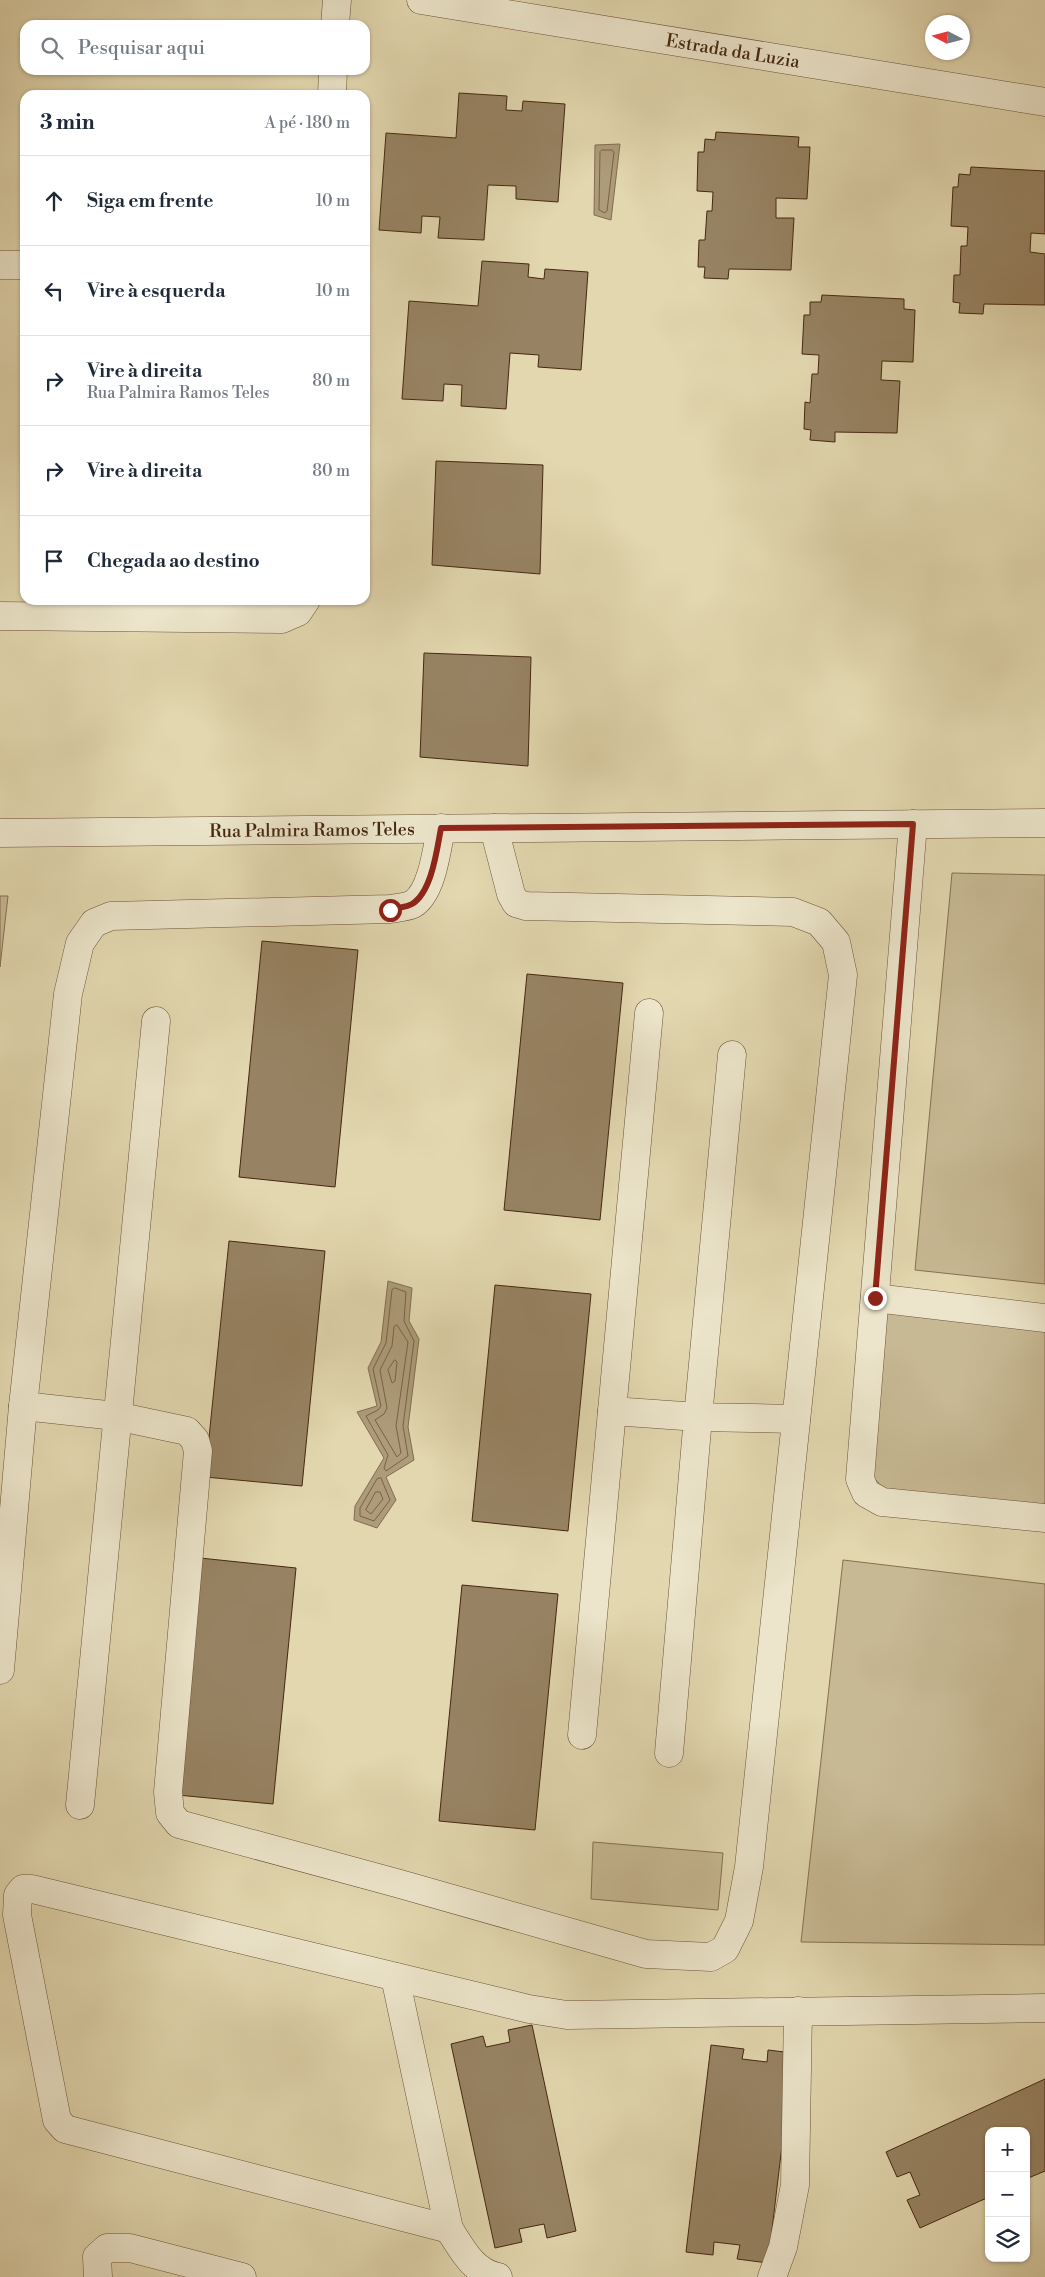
<!DOCTYPE html>
<html lang="pt">
<head>
<meta charset="utf-8">
<style>
	:root { --surface:#fff; --page:#f6f6f7; --text:#1f2937; --muted:#747a83; --line:#e0e1e3 }
	body { margin:0; font-family:"Libre Bodoni",serif; background:var(--page); color:var(--text) }
	.controls { position:absolute; right:15px; bottom:15px; display:grid; overflow:hidden; border-radius:10px; box-shadow:0 1px 4px #0004 }
	.controls button { width:45px; height:45px; display:grid; place-items:center; padding:0; border:0; border-bottom:1px solid var(--line); background:var(--surface); color:var(--text); font:25px sans-serif }
	.compass { position:absolute; left:925px; top:15px; width:45px; height:45px; border-radius:50%; background:var(--surface); box-shadow:0 1px 4px #0004; rotate:276deg }
	.stop { position:absolute; width:15px; height:15px; margin:-11px; border:4px solid #8f2418; border-radius:50%; background:#fff }
	.stop.end { background:#8f2418; border-color:#fff; box-shadow:0 1px 5px #0008 }
	.list { margin:0; padding:0; list-style:none }
	h2 { display:flex; justify-content:space-between; align-items:center; height:65px; margin:0; padding:0 20px; font-size:21px }
	h2 small { font-size:16px; font-weight:400; color:var(--muted) }
	.list li { display:grid; grid-template-columns:32px 1fr auto; gap:15px; align-items:center; box-sizing:border-box; height:90px; padding:0 20px; border-top:1px solid var(--line) }
	.list b { display:block; font-size:19px; white-space:nowrap }
	.list p { margin:0; font-size:16px; white-space:nowrap; color:var(--muted) }
	.list em { font-size:16px; font-style:normal; color:var(--muted) }
	.icon { flex:none; width:28px; height:28px; fill:none; stroke:currentColor; stroke-width:2; stroke-linecap:round; stroke-linejoin:round }
	.map { position:relative; flex:none; width:1045px; height:2277px; overflow:hidden }
	.search { position:absolute; background:var(--surface); box-shadow:0 1px 4px #0004; left:20px; top:20px; width:350px; height:55px; display:flex; align-items:center; gap:12px; box-sizing:border-box; padding:0 18px; border-radius:15px; color:var(--muted); font-size:19px }
	.panel { position:absolute; background:var(--surface); box-shadow:0 1px 4px #0004; left:20px; top:90px; width:350px; height:515px; border-radius:15px }
	.map>svg:first-child { display:block }
</style>
</head>
<body>
<div class="map">
<svg width="1045" height="2277" viewBox="0 0 1045 2277">
	<rect width="100%" height="100%" fill="#e2d7af"/>
	<filter id="stains"><feTurbulence type="fractalNoise" baseFrequency=".004" numOctaves="4"/><feColorMatrix values="0 0 0 0 .2 0 0 0 0 .09 0 0 0 0 .02 0 0 0 .5 -.17"/></filter>
	<radialGradient id="worn" r=".72"><stop offset=".6" stop-color="#630" stop-opacity="0"/><stop offset="1" stop-color="#630" stop-opacity=".3"/></radialGradient>
	<g fill="#c7b994" stroke="#867052">
		<path d="M952,873L1045,875V1284L915,1270Z"/>
		<path d="M0,896H8L0,967Z"/>
		<path d="M884,1304L1045,1324V1508L888,1493L870,1474Z"/>
		<path d="M843,1560L1045,1584V1945L801,1942Z"/>
		<path d="M593,1842L723,1853L718,1910L591,1899Z"/>
	</g>
	<g fill="#ad9b79" stroke="#836d4f">
		<path d="M620,144L611,220L594,215L595,145Z"/>
		<path d="M388,1281L412,1288L409,1321L419,1339L408,1427L414,1460L386,1477L396,1500L377,1528L354,1520L355,1506L384,1458L357,1412L377,1406L368,1368L381,1342Z"/>
	</g>
	<g fill="none" stroke-linecap="round" stroke-linejoin="round">
		<g stroke="#796145" stroke-width="1">
			<path d="M602,150H612L614,152L607,211L605,213L599,210L600,152Z"/>
			<path d="M395,1288L406,1292L404,1321L414,1341L403,1426L408,1456L386,1471L384,1468L388,1455L366,1416L378,1410L381,1406L373,1369L386,1343L392,1290Z"/>
			<path d="M397,1325L408,1342L396,1426L401,1453L397,1457L375,1420L384,1414L387,1408L380,1370L392,1346L394,1327Z"/>
			<path d="M395,1360L397,1362L395,1381L392,1383L388,1370Z"/>
			<path d="M381,1478L390,1500L374,1521L360,1516V1508L377,1479Z"/>
			<path d="M376,1492H380L383,1499L371,1514L366,1510Z"/>
		</g>
	</g>
	<g fill="#978363" stroke="#452711">
		<path d="M459,93L507,96L506,110L522,111L523,101L565,104L558,202L516,199V186L488,185L484,240L438,238L440,217L422,216L421,233L379,230L386,133L456,138Z"/>
		<path d="M716,132L799,137L798,147H810L807,199L776,198V218H794L791,270L729,269L728,279L704,278L705,267H698L699,240H705L707,211H712L713,192L697,191L698,152H704L705,139L715,140Z"/>
		<path d="M971,167L1045,171V234L1031,233L1030,252L1045,254V305L984,304L983,314L959,313L960,303L953,302L954,275H960L961,246H967L968,227L951,226L953,187H958L959,174L970,175Z"/>
		<path d="M482,261L529,264L528,277L544,279L545,269L588,272L581,370L538,367L539,355L510,353L506,409L461,406L462,385L444,384L443,401L402,399L409,301L478,306Z"/>
		<path d="M822,295L904,299V309L915,310L913,362L882,361L881,380L900,381L897,433L835,432V442L810,440L811,430L804,429L805,402L810,403L812,374H818L819,355L802,354L804,315H810V302H821Z"/>
		<path d="M436,461L543,465L540,574L432,565Z"/>
		<path d="M424,653L531,657L528,766L420,757Z"/>
		<path d="M262,941L358,950L335,1187L239,1177Z"/>
		<path d="M527,974L623,983L600,1220L504,1210Z"/>
		<path d="M229,1241L325,1251L302,1486L205,1477Z"/>
		<path d="M495,1285L591,1294L568,1531L472,1521Z"/>
		<path d="M200,1558L296,1568L273,1804L177,1795Z"/>
		<path d="M462,1585L558,1594L535,1830L439,1821Z"/>
		<path d="M532,2025L576,2231L547,2238L544,2224L519,2229L522,2242L495,2248L451,2044L483,2036L486,2047L510,2042L508,2030Z"/>
		<path d="M711,2045L744,2049L742,2059L767,2062L768,2050L793,2053L768,2263L737,2259L740,2245L714,2242L713,2255L686,2252Z"/>
		<path d="M1045,2079V2171L1026,2179V2131H989V2197L920,2228L907,2200L920,2195L910,2172L897,2177L886,2152Z"/>
	</g>
	<g fill="none" stroke-linecap="round" stroke-linejoin="round">
		<defs>
			<g id="minor">
				<path id="s1" d="M421,0L1045,102"/>
				<path d="M335,25L337,0"/>
				<path d="M332,95L333,70"/>
				<path d="M0,265H25"/>
				<path d="M0,616L282,619L298,612L306,600"/>
				<path d="M913,824L860,1479L866,1493L882,1502L1045,1518"/>
				<path d="M441,828C437,849 432,892 413,904C407,907 396,908 390,909L111,916L94,923L80,943L68,994L23,1406L116,1416L187,1431L195,1440L198,1451L168,1792L170,1813L179,1824L400,1884L646,1954L711,1957L725,1949L739,1921L749,1867L843,975L836,942L819,922L793,912L526,906L516,903L511,894L494,828"/>
				<path id="s2" d="M0,833L1045,823"/>
				<path d="M649,1013L612,1411L698,1417L669,1753"/>
				<path d="M732,1055L698,1417L796,1419"/>
				<path d="M875,1298L1045,1318"/>
				<path d="M0,1670L23,1406"/>
				<path d="M582,1735L612,1411"/>
				<path d="M80,1805L156,1021"/>
				<path d="M395,1977L449,2229C462,2249 473,2272 498,2277"/>
				<path d="M449,2229L65,2129L57,2120L17,1915L18,1895L23,1889H32L529,2009L567,2015L1045,2008"/>
				<path d="M98,2277L97,2257L107,2248H130L242,2277"/>
				<path d="M772,2277L783,2247L795,2185L798,2011"/>
			</g>
		</defs>
		<use href="#minor" stroke="#6c5338" stroke-width="29"/>
		<use href="#minor" stroke="#ece5cb" stroke-width="28"/>
	</g>
	<g fill="none" stroke-linecap="round" stroke-linejoin="round">
		<path stroke="#8f2418" stroke-width="6" d="M390,910C396,908 407,907 412,904C432,892 437,849 441,828L913,824L875,1298"/>
	</g>
	<g text-anchor="middle" dominant-baseline="central" stroke-width="4.5" stroke-linejoin="round" paint-order="stroke">
		<g font-size="18" fill="#452711" stroke="#ece5cb">
			<text stroke="none"><textPath href="#s1" startOffset="316">Estrada da Luzia</textPath></text>
			<text stroke="none"><textPath href="#s2" startOffset="312">Rua Palmira Ramos Teles</textPath></text>
		</g>
	</g>
	<rect width="100%" height="100%" filter="url(#stains)"/>
	<rect width="100%" height="100%" fill="url(#worn)"/>
</svg>
<div class="controls">
<button>+</button>
<button>−</button>
<button><svg class="icon" aria-label="layers" viewBox="0 0 24 24"><path d="M12 4l9 5-9 5-9-5zM3 14l9 5 9-5"/></svg></button>
</div>
<svg class="compass" viewBox="-18 -18 36 36"><path d="M0-13l5 13h-10z" fill="#e53935"/><path d="M0 13l5-13h-10z" fill="#747a83"/></svg>
<div class="stop" style="left:390px;top:910px"></div>
<div class="stop end" style="left:875px;top:1298px"></div>
<div class="search"><svg class="icon" aria-label="search" viewBox="0 0 24 24"><circle cx="10" cy="10" r="6"/><path d="M15 15l6 6"/></svg>Pesquisar aqui</div>
<section class="panel">
<h2>3 min<small>A pé · 180 m</small></h2>
<ul class="list">
<li><svg class="icon" aria-label="ahead" viewBox="0 0 24 24"><path d="M12 20V5M6 11l6-6 6 6"/></svg><div><b>Siga em frente</b></div><em>10 m</em></li>
<li><svg class="icon" aria-label="left" viewBox="0 0 24 24"><path d="M17 20v-9H6M10 6l-5 5 5 5"/></svg><div><b>Vire à esquerda</b></div><em>10 m</em></li>
<li><svg class="icon" aria-label="right" viewBox="0 0 24 24"><path d="M7 20v-9h11M14 6l5 5-5 5"/></svg><div><b>Vire à direita</b><p>Rua Palmira Ramos Teles</p></div><em>80 m</em></li>
<li><svg class="icon" aria-label="right" viewBox="0 0 24 24"><path d="M7 20v-9h11M14 6l5 5-5 5"/></svg><div><b>Vire à direita</b></div><em>80 m</em></li>
<li><svg class="icon" aria-label="arrive" viewBox="0 0 24 24"><path d="M6 21V4h12l-3 4 3 4H6"/></svg><div><b>Chegada ao destino</b></div></li>
</ul>
</section>
</div>
</body>
</html>
